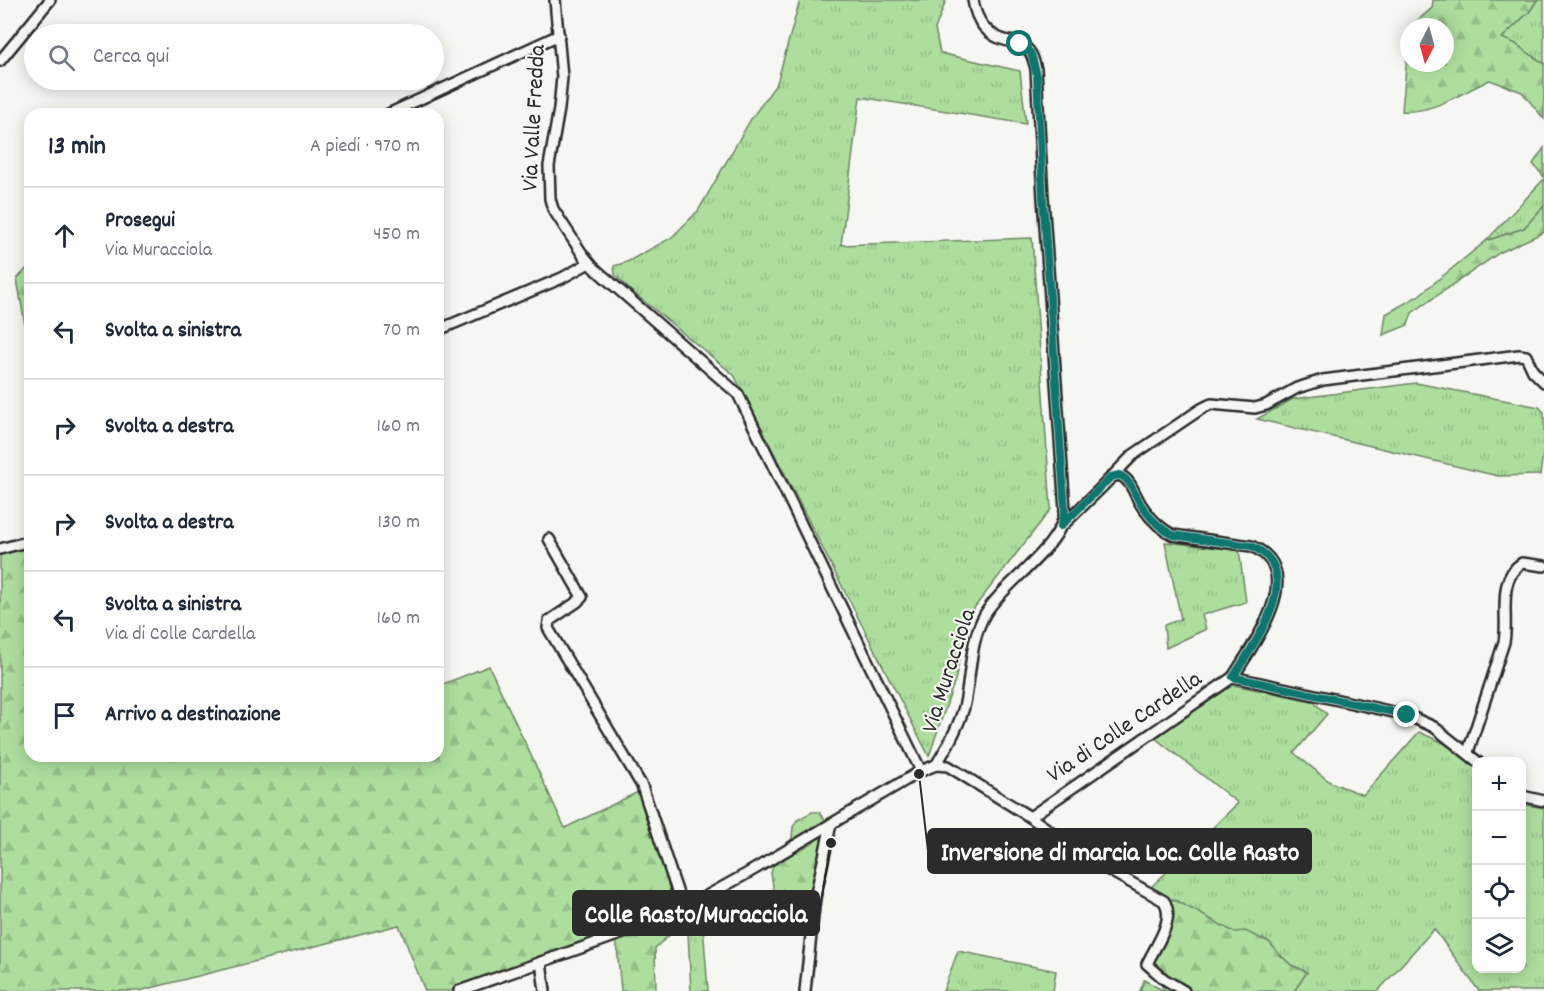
<!DOCTYPE html>
<html lang="it">
<head>
<meta charset="utf-8">
<style>
	:root { --surface:#fff; --page:#f2f2f3; --text:#1f2937; --muted:#747a83; --line:#e0e1e3 }
	body { margin:0; font-family:Dekko,sans-serif; background:var(--page); color:var(--text) }
	.controls { position:absolute; right:18px; bottom:18px; display:grid; overflow:hidden; border-radius:12px; box-shadow:0 3px 15px #0003 }
	.controls button { width:54px; height:54px; display:grid; place-items:center; padding:0; border:0; border-bottom:2px solid var(--line); background:var(--surface); color:var(--text); font:30px sans-serif }
	.compass { position:absolute; left:1400px; top:18px; width:54px; height:54px; border-radius:50%; background:var(--surface); box-shadow:0 3px 15px #0003; rotate:186deg }
	.stop { position:absolute; width:18px; height:18px; margin:-14px; border:4px solid #0f766e; border-radius:50%; background:#fff }
	.stop.end { background:#0f766e; border-color:#fff; box-shadow:0 2px 6px #0008 }
	.list { margin:0; padding:0; list-style:none }
	h2 { display:flex; justify-content:space-between; align-items:center; height:78px; margin:0; padding:0 24px; font-size:26px }
	h2 small { font-size:20px; font-weight:400; color:var(--muted) }
	.list li { display:grid; grid-template-columns:39px 1fr auto; gap:18px; align-items:center; box-sizing:border-box; height:96px; padding:0 24px; border-top:2px solid var(--line) }
	.list b { display:block; font-size:22px; white-space:nowrap }
	.list p { margin:0; font-size:20px; white-space:nowrap; color:var(--muted) }
	.list em { font-size:20px; font-style:normal; color:var(--muted) }
	.icon { flex:none; width:33px; height:33px; fill:none; stroke:currentColor; stroke-width:2; stroke-linecap:round; stroke-linejoin:round }
	.map { position:relative; flex:none; width:1544px; height:991px; overflow:hidden }
	.search { position:absolute; background:var(--surface); box-shadow:0 3px 15px #0003; left:24px; top:24px; width:420px; height:66px; display:flex; align-items:center; gap:15px; box-sizing:border-box; padding:0 21px; border-radius:33px; color:var(--muted); font-size:22px }
	.panel { position:absolute; background:var(--surface); box-shadow:0 3px 15px #0003; left:24px; top:108px; width:420px; height:654px; border-radius:18px }
	.map>svg:first-child { display:block }
</style>
</head>
<body>
<div class="map">
<svg width="1544" height="991" viewBox="0 0 1544 991">
	<defs>
		<pattern id="grass-tufts" width="24" height="20" patternUnits="userSpaceOnUse" patternTransform="scale(1.5)"><rect width="24" height="20" fill="#adde9e"/><path d="M3 7l-1-3M5 7V3M7 7l1-3M15 17l-1-3M17 17v-4M19 17l1-3" fill="none" stroke="#95bf88"/></pattern>
		<pattern id="forest-firs" width="22" height="20" patternUnits="userSpaceOnUse" patternTransform="scale(1.5)"><rect width="22" height="20" fill="#adde9e"/><path d="M5 1l3.5 6h-7zM16 11l3.5 6h-7z" fill="#95bf88"/></pattern>
	</defs>
	<rect width="100%" height="100%" fill="#f6f6f2"/>
	<filter id="ink" filterUnits="userSpaceOnUse"><feTurbulence type="fractalNoise" baseFrequency=".0167" numOctaves="2"/><feDisplacementMap in="SourceGraphic" scale="12" xChannelSelector="R" yChannelSelector="G"/><feConvolveMatrix kernelMatrix="1 2 1 2 8 2 1 2 1" color-interpolation-filters="sRGB"/></filter>
	<g filter="url(#ink)">
		<g fill="url(#grass-tufts)" stroke="#6c8464" stroke-width="1.5">
			<path d="M800,0H946L935,29L940,53L1020,71L1026,124L860,97L841,245L1032,238L1051,509L967,617L956,677L929,756L734,375L628,288L615,275L614,266L627,262L671,238L698,211L751,119L777,83Z"/>
			<path d="M1537,0H1544V64L1514,43L1501,39L1530,11Z"/>
			<path d="M1544,179V206L1524,228L1486,241Z"/>
			<path d="M1416,383L1539,407L1544,412V446L1540,475L1498,476L1257,419L1293,399Z"/>
			<path d="M1165,542L1239,550L1246,602L1202,615L1206,629L1166,648L1164,625L1181,619Z"/>
			<path d="M1233,685L1312,701L1327,714L1294,753L1330,782L1363,795L1419,732L1459,750L1476,766V968H1522V802L1526,805L1544,808V991H1479L1434,929L1378,991H1294L1307,972L1291,965L1279,954L1269,942L1234,932L1164,901L1147,891L1238,803L1155,738Z"/>
			<path d="M702,912L708,991H691L687,913Z"/>
			<path d="M958,951L1056,971L1053,991H943Z"/>
			<path d="M1144,980L1164,991H1140Z"/>
		</g>
		<g fill="url(#forest-firs)" stroke="#6c8464" stroke-width="1.5">
			<path d="M1433,0H1537L1530,11L1502,38L1514,43L1544,64V119L1522,92L1490,80C1463,92 1432,114 1402,111L1409,34V63H1445V27H1410L1432,8Z"/>
			<path d="M1544,148V177L1533,164Z"/>
			<path d="M1544,206V232L1499,253L1412,313L1408,325L1383,335L1386,314L1418,296L1486,241L1524,228Z"/>
			<path d="M30,265V353L17,279Z"/>
			<path d="M30,541V756H438V686L489,666L565,828L642,790L683,909L687,913C681,927 666,938 655,948L656,991H621L616,936L459,991H425L399,925L139,991H0V549Z"/>
			<path d="M812,812H819L827,823L810,897L774,892L771,873L776,857L792,838L793,827L797,820Z"/>
			<path d="M1173,899L1234,932L1245,931L1269,942L1279,954L1291,965L1307,972L1294,991H1164L1156,972L1152,952L1168,919L1164,901Z"/>
		</g>
		<g fill="none" stroke-linecap="round" stroke-linejoin="round">
			<defs>
				<g id="minor">
					<path d="M555,0L562,77L559,109L549,166L550,199L553,209L583,255L593,267L738,394L921,771"/>
					<path d="M0,61L50,0"/>
					<path d="M388,114L559,35"/>
					<path d="M438,330L562,278L589,263"/>
					<path d="M1112,477L1119,475C1132,479 1135,498 1144,509C1151,519 1161,529 1173,535L1251,546C1309,570 1254,643 1233,677"/>
					<path d="M1063,525L1100,489L1133,455L1201,409L1211,404L1255,408L1266,405L1297,388L1323,380L1519,355L1526,356L1533,371L1544,382"/>
					<path d="M549,539L582,597L577,602L549,621L548,628L642,786L683,909"/>
					<path d="M0,549L30,541"/>
					<path d="M1468,752L1504,642C1509,617 1496,579 1522,563L1544,566"/>
					<path d="M936,765C948,746 960,725 965,703C971,674 970,640 985,614C1004,582 1063,547 1065,510L1043,198L1036,69C1034,62 1033,56 1029,51C1024,44 1016,42 1008,41C987,36 976,21 973,0"/>
					<path d="M1522,796L1544,801"/>
					<path d="M1030,817L1233,677L1407,715L1434,727L1478,762"/>
					<path d="M541,962L545,991"/>
					<path d="M459,991L632,930L683,909L748,873L921,771L936,765L948,766L1030,817L1096,863L1164,901C1176,920 1155,946 1147,964L1164,979L1184,991"/>
					<path d="M805,991L815,898L831,824"/>
				</g>
			</defs>
			<use href="#minor" stroke="#2b2b2b" stroke-width="14"/>
			<use href="#minor" stroke="#f6f6f2" stroke-width="9"/>
		</g>
	</g>
	<g fill="none" stroke-linecap="round" stroke-linejoin="round" filter="url(#ink)">
		<path stroke="#0f766e" stroke-width="8" d="M1020,44L1031,53L1037,76L1043,198L1065,510L1061,526L1111,477L1119,475C1132,479 1135,498 1144,509C1151,519 1161,529 1173,535L1251,546C1309,570 1254,644 1233,677L1407,715"/>
	</g>
	<g text-anchor="middle" dominant-baseline="central" stroke-width="4.5" stroke-linejoin="round" paint-order="stroke">
		<g font-size="24" fill="#2b2b2b" stroke="#f6f6f2">
			<text transform="translate(535 118) rotate(-87)">Via Valle Fredda</text>
			<text transform="translate(950 671) rotate(-72)">Via Muracciola</text>
			<text transform="translate(1125 728) rotate(-34)">Via di Colle Cardella</text>
		</g>
	</g>
	<path fill="none" stroke="#2b2b2b" stroke-width="2" d="M919 774L928 851M831 843L819 913"/>
	<g fill="#2b2b2b" stroke="#f6f6f2" stroke-width="2">
		<circle cx="919" cy="774" r="6"/>
		<circle cx="831" cy="843" r="6"/>
	</g>
	<g fill="#2b2b2b" stroke="#2b2b2b" stroke-width="2">
		<rect x="928" y="829" width="383" height="44" rx="6"/>
		<rect x="573" y="891" width="246" height="44" rx="6"/>
	</g>
	<g font-size="26" text-anchor="middle" font-weight="bold" fill="#fff">
		<text x="1120" y="860">Inversione di marcia Loc. Colle Rasto</text>
		<text x="696" y="922">Colle Rasto/Muracciola</text>
	</g>
</svg>
<div class="controls">
<button>+</button>
<button>−</button>
<button><svg class="icon" aria-label="locate" viewBox="0 0 24 24"><circle cx="12" cy="12" r="6"/><path d="M12 2v4M12 18v4M2 12h4M18 12h4"/></svg></button>
<button><svg class="icon" aria-label="layers" viewBox="0 0 24 24"><path d="M12 4l9 5-9 5-9-5zM3 14l9 5 9-5"/></svg></button>
</div>
<svg class="compass" viewBox="-18 -18 36 36"><path d="M0-13l5 13h-10z" fill="#e53935"/><path d="M0 13l5-13h-10z" fill="#747a83"/></svg>
<div class="stop" style="left:1020px;top:44px"></div>
<div class="stop end" style="left:1407px;top:715px"></div>
<div class="search"><svg class="icon" aria-label="search" viewBox="0 0 24 24"><circle cx="10" cy="10" r="6"/><path d="M15 15l6 6"/></svg>Cerca qui</div>
<section class="panel">
<h2>13 min<small>A piedi · 970 m</small></h2>
<ul class="list">
<li><svg class="icon" aria-label="ahead" viewBox="0 0 24 24"><path d="M12 20V5M6 11l6-6 6 6"/></svg><div><b>Prosegui</b><p>Via Muracciola</p></div><em>450 m</em></li>
<li><svg class="icon" aria-label="left" viewBox="0 0 24 24"><path d="M17 20v-9H6M10 6l-5 5 5 5"/></svg><div><b>Svolta a sinistra</b></div><em>70 m</em></li>
<li><svg class="icon" aria-label="right" viewBox="0 0 24 24"><path d="M7 20v-9h11M14 6l5 5-5 5"/></svg><div><b>Svolta a destra</b></div><em>160 m</em></li>
<li><svg class="icon" aria-label="right" viewBox="0 0 24 24"><path d="M7 20v-9h11M14 6l5 5-5 5"/></svg><div><b>Svolta a destra</b></div><em>130 m</em></li>
<li><svg class="icon" aria-label="left" viewBox="0 0 24 24"><path d="M17 20v-9H6M10 6l-5 5 5 5"/></svg><div><b>Svolta a sinistra</b><p>Via di Colle Cardella</p></div><em>160 m</em></li>
<li><svg class="icon" aria-label="arrive" viewBox="0 0 24 24"><path d="M6 21V4h12l-3 4 3 4H6"/></svg><div><b>Arrivo a destinazione</b></div></li>
</ul>
</section>
</div>
</body>
</html>
